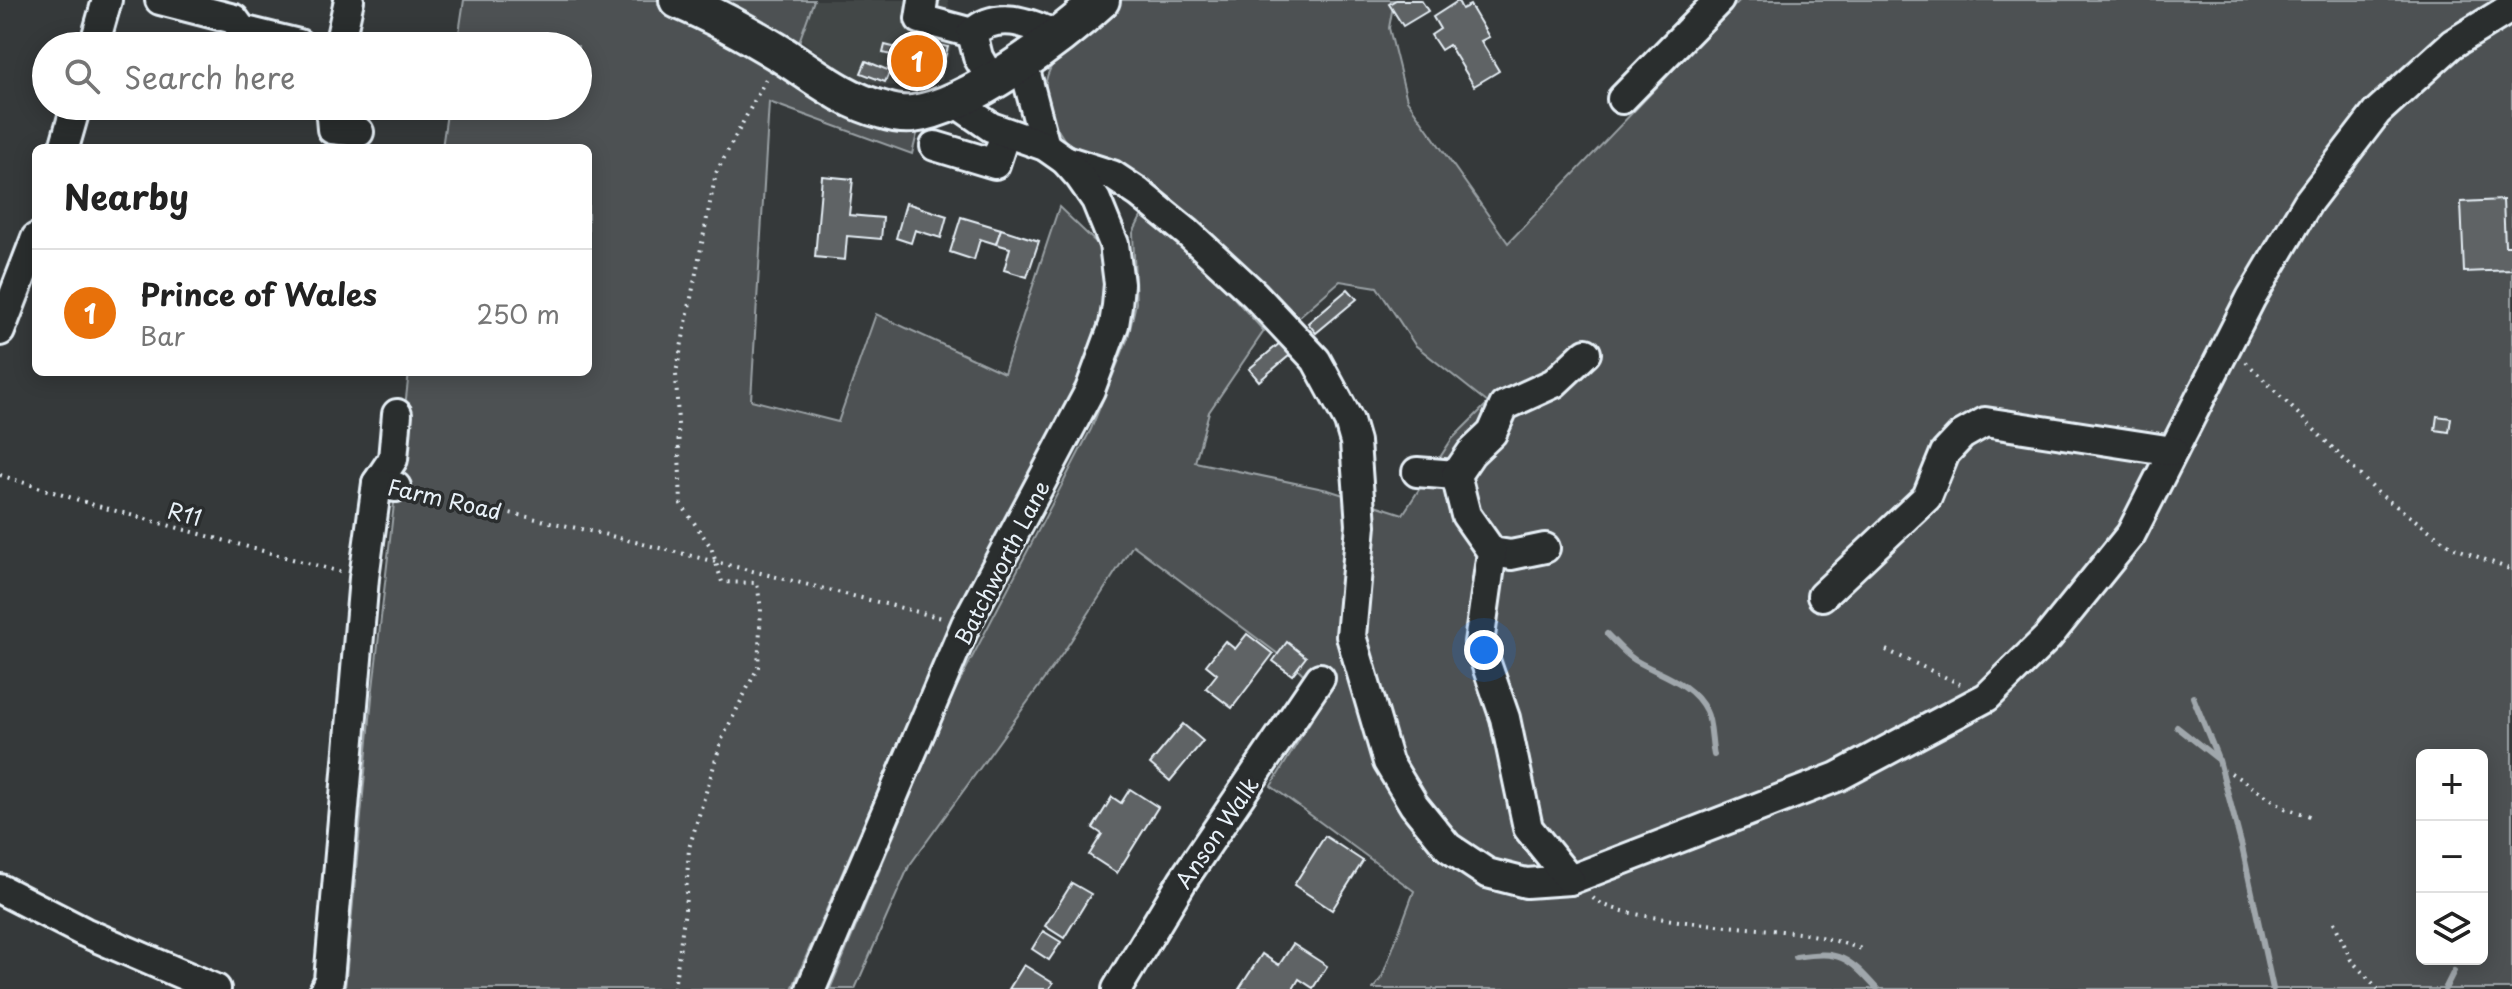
<!DOCTYPE html>
<html lang="en">
<head>
<meta charset="utf-8">
<style>
	:root { --surface:#fff; --page:#f6f6f6; --text:#222; --muted:#767676; --line:#e0e0e0; --accent:#85585c }
	body { margin:0; font-family:"Playpen Sans",sans-serif; background:var(--page); color:var(--text) }
	.controls { position:absolute; right:24px; bottom:24px; display:grid; overflow:hidden; border-radius:12px; box-shadow:0 4px 20px #0003 }
	.controls button { width:72px; height:72px; display:grid; place-items:center; padding:0; border:0; border-bottom:2px solid var(--line); background:var(--surface); color:var(--text); font:40px sans-serif }
	.you { position:absolute; left:1484px; top:650px; width:28px; height:28px; margin:-20px; border:6px solid #fff; border-radius:50%; background:#1a73e8; box-shadow:0 0 0 12px #1a73e833 }
	.badge { display:grid; place-items:center; width:52px; height:52px; border-radius:50%; background:var(--accent); color:#fff; font-size:26px; font-weight:700 }
	.pin { position:absolute; translate:-50% -50%; border:4px solid #fff; box-shadow:0 2px 8px #0006 }
	.list { margin:0; padding:0; list-style:none }
	h2 { display:flex; justify-content:space-between; align-items:center; height:104px; margin:0; padding:0 32px; font-size:34px }
	h2 small { font-size:26px; font-weight:400; color:var(--muted) }
	.list li { display:grid; grid-template-columns:52px 1fr auto; gap:24px; align-items:center; box-sizing:border-box; height:128px; padding:0 32px; border-top:2px solid var(--line) }
	.list b { display:block; font-size:30px; white-space:nowrap }
	.list p { margin:0; font-size:26px; white-space:nowrap; color:var(--muted) }
	.list em { font-size:26px; font-style:normal; color:var(--muted) }
	.icon { flex:none; width:44px; height:44px; fill:none; stroke:currentColor; stroke-width:2; stroke-linecap:round; stroke-linejoin:round }
	.map { position:relative; flex:none; width:2512px; height:989px; overflow:hidden }
	.search { position:absolute; background:var(--surface); box-shadow:0 4px 20px #0003; left:32px; top:32px; width:560px; height:88px; display:flex; align-items:center; gap:20px; box-sizing:border-box; padding:0 28px; border-radius:44px; color:var(--muted); font-size:30px }
	.panel { position:absolute; background:var(--surface); box-shadow:0 4px 20px #0003; left:32px; top:144px; width:560px; height:232px; border-radius:12px }
	.map>svg:first-child { display:block }
</style>
</head>
<body>
<div class="map">
<svg width="2512" height="989" viewBox="0 0 2512 989">
	<rect width="100%" height="100%" fill="#35393a"/>
	<filter id="ink" filterUnits="userSpaceOnUse"><feTurbulence type="fractalNoise" baseFrequency=".0125" numOctaves="2"/><feDisplacementMap in="SourceGraphic" scale="16" xChannelSelector="R" yChannelSelector="G"/><feConvolveMatrix kernelMatrix="1 2 1 2 8 2 1 2 1" color-interpolation-filters="sRGB"/></filter>
	<g filter="url(#ink)">
		<path fill="#424647" d="M814,0H948L954,36L942,81L913,87L883,85L849,76L800,39Z"/>
		<g fill="#4d5152" stroke="#9aa1a5" stroke-width="2" fill-rule="evenodd">
			<path d="M464,0H814L800,39L792,81L918,130L912,154L769,102L751,400L838,422L876,314L1004,373L1059,207L1105,251C1105,297 1102,321 1088,365L938,652L792,989H345L372,697L409,372H588V148H442L448,106H578V46H457Z"/>
			<path d="M1117,0H1394L1389,28L1407,100L1508,243L1740,0H2512V989H1373L1382,977L1414,891L1271,786L1326,696L1298,669L1133,545L1063,653L909,866L855,989H830L953,694L1091,429L1128,338L1136,303L1133,233L1141,217L1148,216L1184,243L1264,331L1209,412L1195,462L1328,490L1403,514L1452,439L1488,403L1415,345L1377,287L1340,281L1294,321L1072,150C1012,74 1063,51 1117,0ZM2422,755H2482V959H2422Z"/>
		</g>
		<g fill="none" stroke-linecap="round" stroke-linejoin="round">
			<g stroke="#a0a7ac" stroke-width="6">
				<path d="M1607,634C1616,643 1624,653 1635,660C1660,675 1692,682 1706,711C1712,722 1711,741 1714,755"/>
				<path d="M2193,697L2217,756"/>
				<path d="M2177,727L2219,760L2242,847L2273,989"/>
				<path d="M1796,957C1840,950 1848,957 1877,989"/>
				<path d="M2445,989L2454,971"/>
			</g>
		</g>
		<g fill="#5f6365" stroke="#e8f1f8" stroke-width="2">
			<path d="M1396,0H1421L1428,11L1403,26L1389,4Z"/>
			<path d="M1458,1L1462,9L1470,5L1489,37L1481,41L1499,71L1474,86L1449,45L1441,50L1431,35L1440,29L1433,17Z"/>
			<path d="M921,40L948,47L940,76L917,70L916,74L888,66L891,55L883,53L885,45L917,53Z"/>
			<path d="M866,61L890,71L885,82L861,73Z"/>
			<path d="M822,176L853,179L849,215L883,218L881,239L847,236L845,260L815,257Z"/>
			<path d="M2503,200L2505,246H2512V270L2464,272L2461,202Z"/>
			<path d="M906,203L947,216L941,238L915,230L911,243L896,238Z"/>
			<path d="M961,217L1001,229L996,244L980,239L974,260L950,252Z"/>
			<path d="M1001,229L1039,241L1027,277L1004,270L1010,248L996,244Z"/>
			<path d="M1348,289L1357,299L1316,333L1308,323Z"/>
			<path d="M1280,343L1290,355L1259,381L1249,369Z"/>
			<path d="M2437,416L2451,418L2449,432L2435,430Z"/>
			<path d="M1247,634L1273,654L1232,708L1206,688L1217,674L1206,665L1225,641L1235,649Z"/>
			<path d="M1287,642L1306,657L1292,675L1273,661Z"/>
			<path d="M1183,724L1203,741L1170,781L1150,764Z"/>
			<path d="M1130,789L1158,807L1117,873L1089,855L1102,834L1093,828L1112,797L1121,803Z"/>
			<path d="M1325,836L1363,861L1332,910L1294,885Z"/>
			<path d="M1072,883L1091,894L1064,938L1045,926Z"/>
			<path d="M1043,931L1061,942L1049,960L1032,949Z"/>
			<path d="M1293,944L1327,966L1313,988L1299,979L1293,989H1239L1262,954L1279,965Z"/>
			<path d="M1024,965L1053,983L1049,989H1009Z"/>
		</g>
		<g fill="none" stroke-linecap="round" stroke-linejoin="round">
			<defs>
				<g id="minor">
					<path d="M160,0L234,19L242,30L299,44"/>
					<path d="M923,0L920,19L972,33"/>
					<path d="M94,46L107,0"/>
					<path d="M339,46L349,0"/>
					<path d="M1023,62L1045,146"/>
					<path d="M992,81L978,57L972,33C999,9 1030,24 1059,36"/>
					<path d="M1622,99L1719,0"/>
					<path d="M330,106L332,129L359,132"/>
					<path d="M935,146L995,164L1005,134"/>
					<path d="M64,148L76,106"/>
					<path d="M1065,160L1112,175L1139,193L1188,233L1254,294L1316,360L1349,421L1355,442L1361,525L1351,636L1388,762L1414,805L1448,847L1487,873L1526,883L1570,880L1837,777L1987,697L2048,637L2131,534L2251,298L2308,202L2377,112L2452,44L2512,7"/>
					<path d="M0,331L36,238"/>
					<path d="M1417,472L1456,475"/>
					<path d="M377,483L393,459L397,414"/>
					<path d="M1492,552L1511,555L1545,548"/>
					<path d="M1822,596L1927,497L1945,453L1962,435L1985,422L2173,451"/>
					<path d="M1570,880L1528,828L1505,718L1479,643L1492,552L1466,515L1456,475L1471,453L1492,433L1504,406L1554,383L1586,353"/>
					<path d="M0,889L84,932L216,989"/>
					<path d="M325,989L329,980L364,578L377,483L396,487"/>
					<path d="M811,989L966,624L1090,390L1114,325L1117,306L1119,284L1114,244L1096,200L1080,177L1065,160L1045,146L991,127L952,100"/>
					<path d="M1117,989L1183,880L1320,678"/>
				</g>
				<path id="major" d="M678,0C711,14 750,35 781,54C814,75 844,100 883,110C892,113 904,115 913,114C970,106 1059,39 1101,0"/>
			</defs>
			<use href="#minor" stroke="#e8f1f8" stroke-width="34"/>
			<use href="#major" stroke="#e8f1f8" stroke-width="42"/>
			<g stroke="#e8f1f8" stroke-width="4" stroke-dasharray="2 6" stroke-linecap="butt">
				<path d="M2246,362L2378,493L2452,547L2512,570"/>
				<path d="M0,475L94,505L340,572"/>
				<path d="M417,492L603,534L942,618"/>
				<path d="M1886,650L1960,684"/>
				<path d="M2231,773L2285,808L2310,816"/>
				<path d="M1593,898C1618,922 1758,927 1799,933C1822,936 1843,943 1865,950"/>
				<path d="M2334,922L2351,960L2378,989"/>
				<path d="M674,989L685,910L689,848L722,739L758,667L761,609L757,583L722,582L711,547L681,504L676,373L716,173L767,77"/>
			</g>
			<use href="#minor" stroke="#2a2d2e" stroke-width="28"/>
			<use href="#major" stroke="#2a2d2e" stroke-width="36"/>
		</g>
	</g>
	<g text-anchor="middle" dominant-baseline="central" stroke-width="7" stroke-linejoin="round" paint-order="stroke">
		<g font-size="22" fill="#e8f1f8" stroke="#2a2d2e">
			<text transform="translate(445 498) rotate(13)">Farm Road</text>
			<text transform="translate(185 513) rotate(15)">R11</text>
			<text transform="translate(1001 562) rotate(-63)">Batchworth Lane</text>
			<text transform="translate(1216 832) rotate(-56)">Anson Walk</text>
		</g>
	</g>
</svg>
<div class="controls">
<button>+</button>
<button>−</button>
<button><svg class="icon" aria-label="layers" viewBox="0 0 24 24"><path d="M12 4l9 5-9 5-9-5zM3 14l9 5 9-5"/></svg></button>
</div>
<div class="you"></div>
<div class="pin badge" style="left:917px;top:61px;background:#e8710a">1</div>
<div class="search"><svg class="icon" aria-label="search" viewBox="0 0 24 24"><circle cx="10" cy="10" r="6"/><path d="M15 15l6 6"/></svg>Search here</div>
<section class="panel">
<h2>Nearby<small></small></h2>
<ul class="list">
<li><span class="badge" style="background:#e8710a">1</span><div><b>Prince of Wales</b><p>Bar</p></div><em>250 m</em></li>
</ul>
</section>
</div>
</body>
</html>
